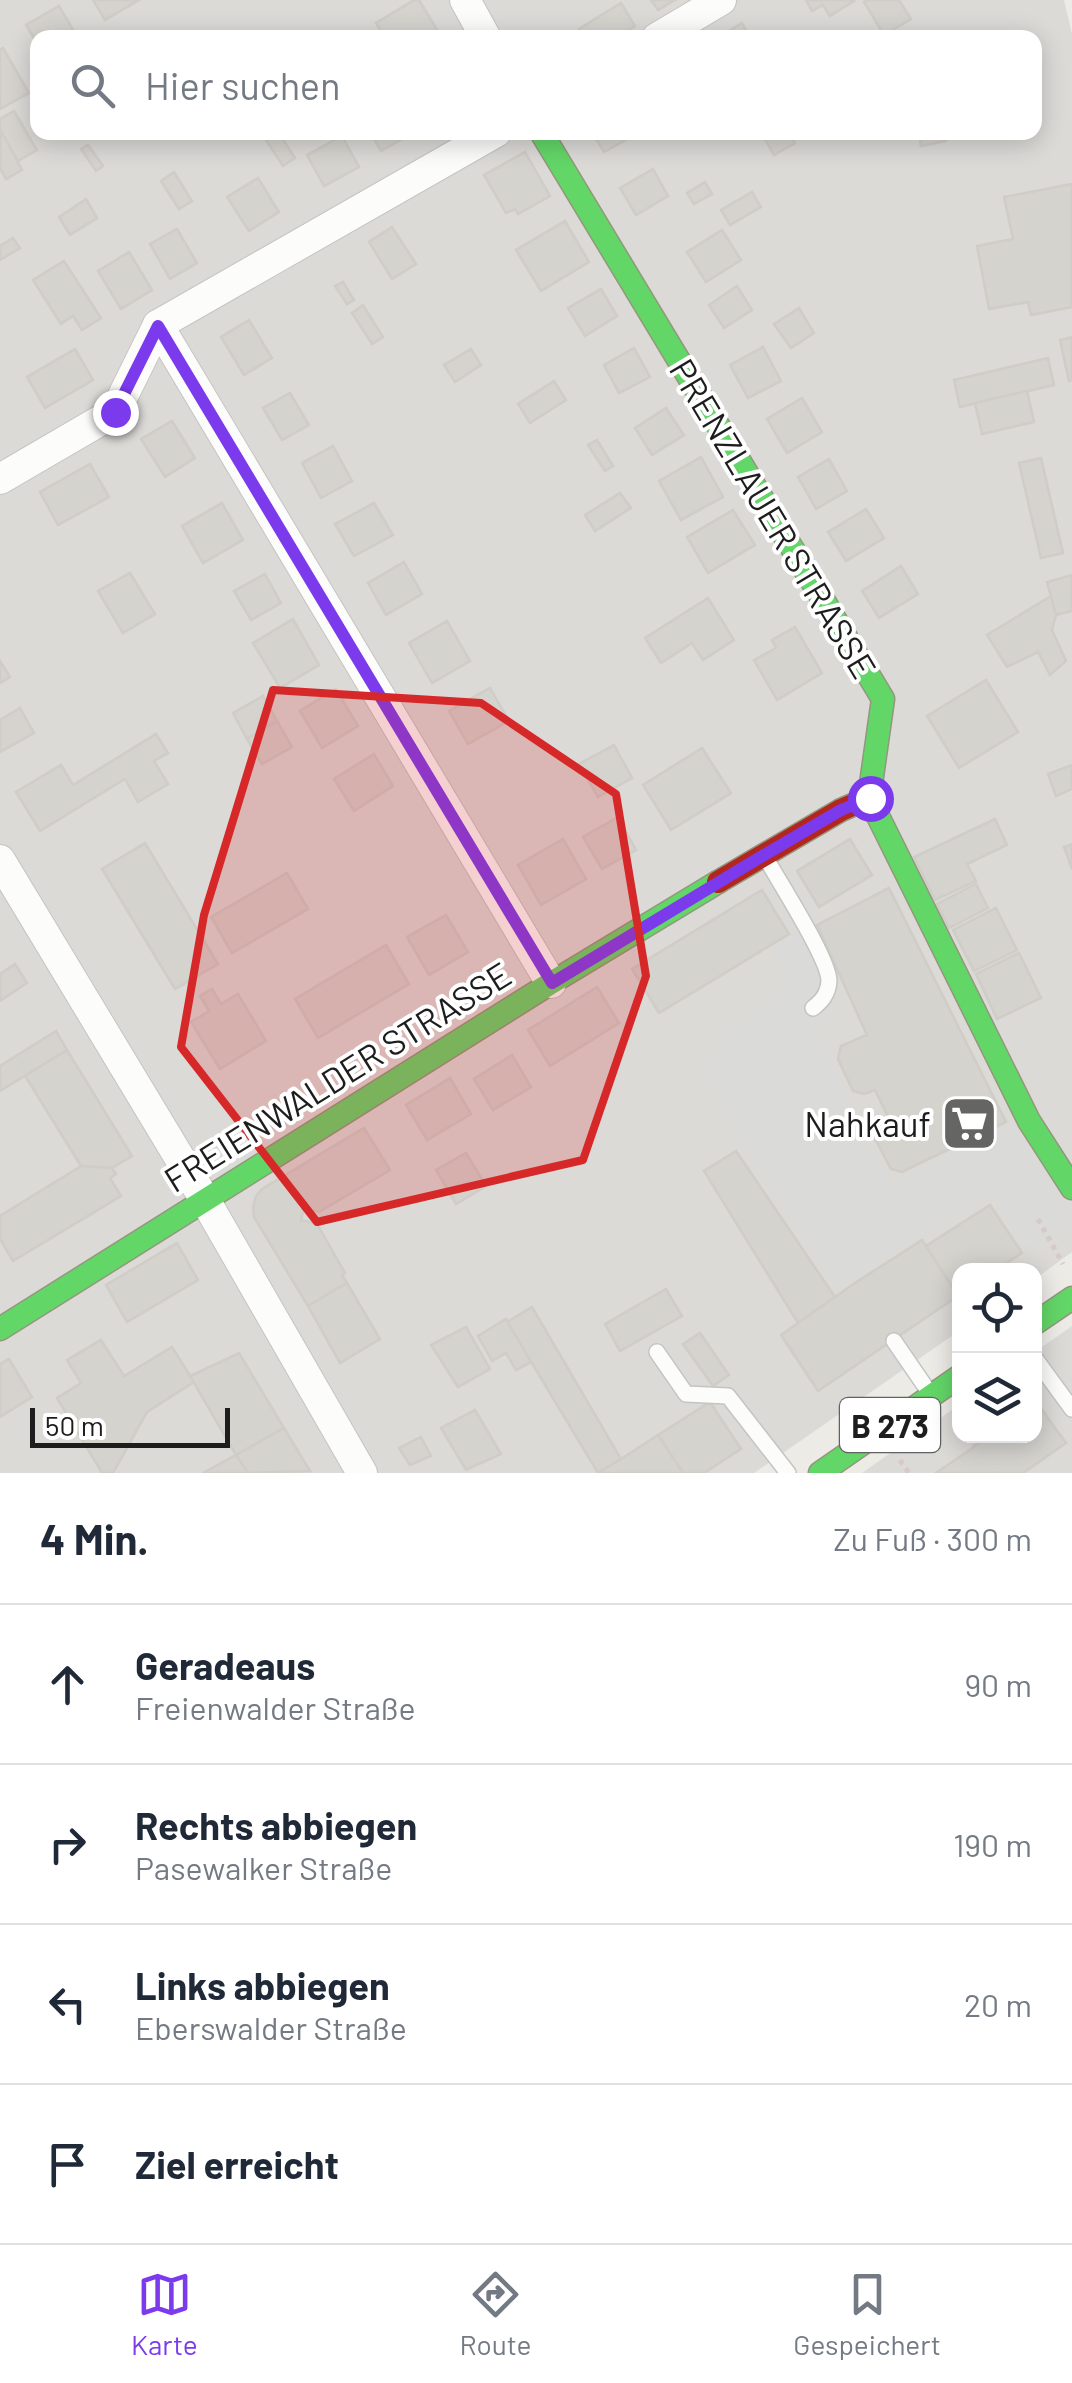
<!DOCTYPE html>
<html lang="de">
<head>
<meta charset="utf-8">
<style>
	:root { --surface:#fff; --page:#f6f6f7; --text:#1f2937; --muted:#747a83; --line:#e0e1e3; --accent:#7c3aed }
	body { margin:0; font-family:Barlow,sans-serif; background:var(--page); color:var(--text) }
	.controls { position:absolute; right:30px; bottom:30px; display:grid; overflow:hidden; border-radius:20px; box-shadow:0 5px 25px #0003 }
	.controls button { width:90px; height:90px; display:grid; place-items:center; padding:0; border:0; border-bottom:2px solid var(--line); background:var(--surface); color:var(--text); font:50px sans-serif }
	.scale { position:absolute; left:30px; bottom:25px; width:200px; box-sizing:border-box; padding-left:10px; border:5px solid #1d1d1d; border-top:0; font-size:28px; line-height:35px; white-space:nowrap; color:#1d1d1d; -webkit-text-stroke:8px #fff; paint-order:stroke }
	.stop { position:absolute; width:30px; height:30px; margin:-22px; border:8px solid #7c3aed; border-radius:50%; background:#fff }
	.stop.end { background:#7c3aed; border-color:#fff; box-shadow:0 2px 10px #0008 }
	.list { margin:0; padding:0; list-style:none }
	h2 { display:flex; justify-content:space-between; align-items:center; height:130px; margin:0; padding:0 40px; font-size:42px }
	h2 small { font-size:32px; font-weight:400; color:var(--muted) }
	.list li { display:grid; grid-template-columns:65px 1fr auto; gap:30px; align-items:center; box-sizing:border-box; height:160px; padding:0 40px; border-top:2px solid var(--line) }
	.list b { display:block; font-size:38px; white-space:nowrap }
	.list p { margin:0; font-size:32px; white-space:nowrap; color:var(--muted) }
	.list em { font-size:32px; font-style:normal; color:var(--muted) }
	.icon { flex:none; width:55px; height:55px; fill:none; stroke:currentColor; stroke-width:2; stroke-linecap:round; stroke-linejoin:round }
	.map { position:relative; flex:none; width:1072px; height:1473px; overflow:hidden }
	.search { position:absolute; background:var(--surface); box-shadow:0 5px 25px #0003; left:30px; right:30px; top:30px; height:110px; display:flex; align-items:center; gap:25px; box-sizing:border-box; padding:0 35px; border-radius:20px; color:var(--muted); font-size:38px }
	.sheet { height:770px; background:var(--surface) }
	nav { display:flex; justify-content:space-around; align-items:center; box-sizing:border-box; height:140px; border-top:2px solid var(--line); background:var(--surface); font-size:28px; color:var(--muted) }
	nav a { display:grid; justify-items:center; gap:5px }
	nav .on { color:var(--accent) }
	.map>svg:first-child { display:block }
</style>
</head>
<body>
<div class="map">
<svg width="1072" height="1473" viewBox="0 0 1072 1473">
	<rect width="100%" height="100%" fill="#ecebe6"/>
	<g fill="#dbdad7" fill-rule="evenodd">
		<path d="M0,0H1064L1072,34V1252L1035,1279L1034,1270H960L959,1331L754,1473H0ZM38,38H1034V132H38Z"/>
		<path d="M1072,1326V1473H862L959,1405L960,1436H1034L1035,1352Z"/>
	</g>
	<path fill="#dadad8" d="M802,928L825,982L819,999L803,1012L891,1185L1016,1124L1069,1224L1025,1250L989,1191L836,1289L715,1089L717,1056L728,1033L784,996L788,981L783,968L771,948Z"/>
	<g fill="#d5d3ce" stroke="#d0ccc7" stroke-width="2.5">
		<path d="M93,0H139L105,20Z"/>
		<path d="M414,0H419L442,38H385L376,23Z"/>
		<path d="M651,0H675L658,10Z"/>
		<path d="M806,0H853L854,1L830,16L823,5L812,11Z"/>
		<path d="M868,0H899L911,19L884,35L864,2Z"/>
		<path d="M621,3L635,26L615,38H583L579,29Z"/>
		<path d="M59,6L78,38H38V45L26,25Z"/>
		<path d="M742,23L750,38H717Z"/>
		<path d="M3,48L29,93L0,109V50Z"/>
		<path d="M14,111L37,150L18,161L0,130V119Z"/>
		<path d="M1,131L22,170L6,179L0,168Z"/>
		<path d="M271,132H278L295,158L283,166L264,137Z"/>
		<path d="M370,132H414L381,151Z"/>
		<path d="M592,132H637L638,133L604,152Z"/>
		<path d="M765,132H788L795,143L774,155L762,134Z"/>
		<path d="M919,132H945L946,141L921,146Z"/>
		<path d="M342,136L359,167L324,186L307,155Z"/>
		<path d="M88,145L103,166L96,171L81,149Z"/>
		<path d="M525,152L550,196L518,214L515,209L506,213L484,175Z"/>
		<path d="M653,169L668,196L636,215L620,188Z"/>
		<path d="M174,172L192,201L179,209L161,181Z"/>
		<path d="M258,178L279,212L249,231L227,197Z"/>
		<path d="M705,182L712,194L694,204L687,193Z"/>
		<path d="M1072,184V307L1031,315L1028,302L989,309L977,246L1013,239L1004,197Z"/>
		<path d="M752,192L761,207L730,225L721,210Z"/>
		<path d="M86,199L97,218L70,235L59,217Z"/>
		<path d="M565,221L589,262L541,291L516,250Z"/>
		<path d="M392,227L416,264L392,279L369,242Z"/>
		<path d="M177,229L197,263L170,279L150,244Z"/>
		<path d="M722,230L741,260L706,282L687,252Z"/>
		<path d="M13,238L20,248L0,260V246Z"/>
		<path d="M129,252L152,290L121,309L98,271Z"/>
		<path d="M64,261L101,318L82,330L73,316L61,324L33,280Z"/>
		<path d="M343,282L354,300L347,304L335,286Z"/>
		<path d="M737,286L752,310L724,328L709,305Z"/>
		<path d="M601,289L617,316L585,336L568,308Z"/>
		<path d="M363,305L383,337L372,344L352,313Z"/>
		<path d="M799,308L814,333L791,348L774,324Z"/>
		<path d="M249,320L272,358L244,375L221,337Z"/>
		<path d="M1072,337V380L1069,381L1060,340Z"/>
		<path d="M763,347L781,381L748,398L730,365Z"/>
		<path d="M634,348L650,377L619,393L604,365Z"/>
		<path d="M75,349L93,380L45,408L27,377Z"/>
		<path d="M471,349L481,365L455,382L444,365Z"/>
		<path d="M1048,358L1054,385L960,407L954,380Z"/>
		<path d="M554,381L566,400L530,423L518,404Z"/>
		<path d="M1027,391L1034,422L982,434L975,403Z"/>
		<path d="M290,393L309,425L282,440L263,408Z"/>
		<path d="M802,398L822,432L787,453L767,419Z"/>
		<path d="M666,408L684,435L652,455L635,428Z"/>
		<path d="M172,421L195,458L165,477L141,439Z"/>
		<path d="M597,440L613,466L605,471L588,445Z"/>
		<path d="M333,446L352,481L321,498L302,463Z"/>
		<path d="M701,457L723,497L681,520L659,481Z"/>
		<path d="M1041,458L1063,553L1041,558L1019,463Z"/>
		<path d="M829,459L847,491L816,509L798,477Z"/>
		<path d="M90,464L109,497L58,525L40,492Z"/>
		<path d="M620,493L631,508L595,531L585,515Z"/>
		<path d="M222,503L243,540L203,563L182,526Z"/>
		<path d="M374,503L393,535L354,556L335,524Z"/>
		<path d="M866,509L884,538L846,561L828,532Z"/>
		<path d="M733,510L755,545L708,573L687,537Z"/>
		<path d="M404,562L422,594L386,615L368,583Z"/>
		<path d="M901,566L918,594L879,618L862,591Z"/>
		<path d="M130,573L155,614L123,633L98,591Z"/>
		<path d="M265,574L281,603L251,620L234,591Z"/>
		<path d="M1072,575V611L1056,615L1047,582Z"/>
		<path d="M1051,596L1056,615L1052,630L1066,661L1050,675L1038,652L1007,667L987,635Z"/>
		<path d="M708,598L734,640L703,660L692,643L661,663L645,638Z"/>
		<path d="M293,619L319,665L280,688L253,643Z"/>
		<path d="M447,621L470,661L432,683L409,643Z"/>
		<path d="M795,627L822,673L777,700L754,660L776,648L772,640Z"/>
		<path d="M0,661L10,677L0,683Z"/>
		<path d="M986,680L1018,732L959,768L927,716Z"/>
		<path d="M490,688L509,721L468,744L449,711Z"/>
		<path d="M336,689L358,726L322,748L300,711Z"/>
		<path d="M263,696L277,721L247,739L233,713Z"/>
		<path d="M20,708L34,733L0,752V720Z"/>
		<path d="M277,721L292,747L262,764L247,739Z"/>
		<path d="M156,734L168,753L154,761L168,784L138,802L125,779L40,831L16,792L61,765L73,785Z"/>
		<path d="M614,745L632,778L598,797L579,764Z"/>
		<path d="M702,748L731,793L671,830L643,785Z"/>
		<path d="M374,754L393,786L354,811L334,779Z"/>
		<path d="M1072,765V789L1056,796L1048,774Z"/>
		<path d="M618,817L636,850L602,869L583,837Z"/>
		<path d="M995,819L1007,845L967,864L976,881L935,900L914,857Z"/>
		<path d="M563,839L586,879L541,905L518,865Z"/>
		<path d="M850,839L872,875L819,907L797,871Z"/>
		<path d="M145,843L218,964L175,989L102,869Z"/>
		<path d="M1072,844V869L1064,847Z"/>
		<path d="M287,873L308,909L232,953L211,917Z"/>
		<path d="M976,884L988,908L949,928L937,904Z"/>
		<path d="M889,888L1006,1122L902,1172L891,1169L873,1135L878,1124L889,1119L875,1090L864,1094L853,1091L838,1059L841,1046L867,1035L817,925Z"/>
		<path d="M762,890L789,934L659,1013L632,969Z"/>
		<path d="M996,908L1017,950L974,971L953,930Z"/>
		<path d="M446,915L468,952L429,975L407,937Z"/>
		<path d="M386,945L409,984L318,1038L295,999Z"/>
		<path d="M1019,953L1041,998L997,1019L976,974Z"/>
		<path d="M15,964L27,983L0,1001V974Z"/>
		<path d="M597,987L619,1023L550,1066L528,1030Z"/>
		<path d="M212,989L221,1004L238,994L266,1041L220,1069L191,1022L209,1011L200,996Z"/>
		<path d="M56,1031L67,1050L0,1091V1066Z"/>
		<path d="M67,1050L132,1156L112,1168L81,1166L25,1076Z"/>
		<path d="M512,1055L531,1087L493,1110L474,1079Z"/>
		<path d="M450,1078L471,1114L427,1140L406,1105Z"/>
		<path d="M364,1128L390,1170L319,1212L304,1208L301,1220L317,1224L345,1273L342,1275L347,1283L308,1306L254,1217L253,1207L256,1196L262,1189Z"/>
		<path d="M736,1151L835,1297L798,1323L704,1171Z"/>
		<path d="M466,1153L486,1186L456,1204L436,1170Z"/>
		<path d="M81,1166L112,1168L116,1174L110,1178L121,1196L13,1261L0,1239V1216Z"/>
		<path d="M990,1205L1022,1253L996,1270H960V1295L958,1296L926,1246Z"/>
		<path d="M922,1240L958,1296L818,1391L781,1335L855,1283Z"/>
		<path d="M177,1243L198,1280L127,1322L106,1285Z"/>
		<path d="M347,1283L380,1339L340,1363L308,1306Z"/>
		<path d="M666,1289L682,1316L620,1351L605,1324Z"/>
		<path d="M532,1307L621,1459L598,1473L507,1322Z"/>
		<path d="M506,1319L531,1362L516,1370L506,1353L492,1361L478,1336Z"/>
		<path d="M466,1327L490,1369L458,1387L431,1345Z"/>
		<path d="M700,1333L729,1375L713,1386L683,1344Z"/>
		<path d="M101,1340L124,1376L172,1347L194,1382L147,1412L113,1473H102L57,1398L81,1383L67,1360Z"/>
		<path d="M239,1353L284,1428L236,1455L190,1376Z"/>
		<path d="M9,1359L32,1397L0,1417V1364Z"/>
		<path d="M710,1402L741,1449L704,1473H683L658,1435Z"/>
		<path d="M1037,1403L1066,1443L1023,1473H936L990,1436H1034V1404Z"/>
		<path d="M475,1410L501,1454L466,1470L441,1428Z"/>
		<path d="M284,1428L310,1471L248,1473L236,1455Z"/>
		<path d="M658,1435L683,1473H598L621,1459Z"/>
		<path d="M421,1437L431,1456L410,1465L399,1448Z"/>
		<path d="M236,1455L248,1473H203Z"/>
	</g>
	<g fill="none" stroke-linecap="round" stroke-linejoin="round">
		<defs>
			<g id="lane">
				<path d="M766,858C779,882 829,959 829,981C828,994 822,1001 813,1008"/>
				<path d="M894,1341L929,1392"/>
				<path d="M657,1352L686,1394L728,1396L788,1473"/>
				<path d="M1034,1357L1072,1409"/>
			</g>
			<g id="street">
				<path d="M465,0L486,38"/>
				<path d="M657,38L721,0"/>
				<path d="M158,325L551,983"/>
				<path d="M0,479L115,412L158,325L496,132"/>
				<path d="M0,860L205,1200L362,1473"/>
			</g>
			<g id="fast">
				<path d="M541,132L883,699L869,798L1029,1121L1072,1188"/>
				<path d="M1034,1324L1072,1298"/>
				<path d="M0,1329L551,983L718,882"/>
				<path d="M820,1473L960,1376"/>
			</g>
			<path id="jam" d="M718,882L841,810L869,798"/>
		</defs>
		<use href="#lane" stroke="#c4c4c2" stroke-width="18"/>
		<use href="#street" stroke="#c4c4c2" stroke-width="32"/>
		<use href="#fast" stroke="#93977d" stroke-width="25"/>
		<use href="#jam" stroke="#93977d" stroke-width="25"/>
		<g stroke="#d7c9c5" stroke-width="5" stroke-dasharray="5 5" stroke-linecap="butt">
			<path d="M1038,1219L1063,1264"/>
			<path d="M968,1436L975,1446"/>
			<path d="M900,1460L909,1473"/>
		</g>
		<use href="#lane" stroke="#fcfcfb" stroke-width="15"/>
		<use href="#street" stroke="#fcfcfb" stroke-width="30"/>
		<use href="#fast" stroke="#63d668" stroke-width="22"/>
		<use href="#jam" stroke="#b3261e" stroke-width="22"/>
	</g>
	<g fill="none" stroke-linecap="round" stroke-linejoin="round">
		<path stroke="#7c3aed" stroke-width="12" d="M115,412L158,326L552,983L764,855L841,810L870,798"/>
	</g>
	<path fill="#d62828" fill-opacity="0.2" stroke="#d62828" stroke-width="8" stroke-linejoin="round" d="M273,690L481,703L616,794L646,976L583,1160L317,1222L181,1047L204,915Z"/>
	<defs>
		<symbol id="supermarket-square" viewBox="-11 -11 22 22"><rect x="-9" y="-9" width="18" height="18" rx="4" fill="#656563" stroke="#fff"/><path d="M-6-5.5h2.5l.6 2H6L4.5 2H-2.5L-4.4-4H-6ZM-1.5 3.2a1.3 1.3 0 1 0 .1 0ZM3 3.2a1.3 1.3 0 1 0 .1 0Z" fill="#fff"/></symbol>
	</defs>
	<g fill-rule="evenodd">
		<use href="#supermarket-square" x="938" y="1092" width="63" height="63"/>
	</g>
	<g text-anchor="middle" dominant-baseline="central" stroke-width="8" stroke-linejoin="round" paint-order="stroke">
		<rect fill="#fff" stroke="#616161" stroke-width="2.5" x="840" y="1398" width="100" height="54" rx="8"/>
		<g font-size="32" font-weight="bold" fill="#1d1d1d">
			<text x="890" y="1425">B 273</text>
		</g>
		<g font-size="35" fill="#1d1d1d" stroke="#fff">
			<text transform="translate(774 518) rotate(59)">PRENZLAUER STRASSE</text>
			<text transform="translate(337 1076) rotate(-32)">FREIENWALDER STRASSE</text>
		</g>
		<g font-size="35" fill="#1d1d1d" stroke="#fff" text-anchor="end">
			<text x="931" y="1123">Nahkauf</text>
		</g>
	</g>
</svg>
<div class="controls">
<button><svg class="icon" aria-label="locate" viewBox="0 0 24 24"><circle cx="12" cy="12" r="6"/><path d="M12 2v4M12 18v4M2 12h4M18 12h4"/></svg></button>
<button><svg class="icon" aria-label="layers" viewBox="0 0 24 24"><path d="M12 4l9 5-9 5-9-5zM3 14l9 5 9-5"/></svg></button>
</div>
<div class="scale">50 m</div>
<div class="stop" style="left:870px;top:798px"></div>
<div class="stop end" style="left:115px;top:412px"></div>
<div class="search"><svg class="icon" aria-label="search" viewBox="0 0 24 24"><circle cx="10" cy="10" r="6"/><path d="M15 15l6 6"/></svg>Hier suchen</div>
</div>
<section class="sheet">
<h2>4 Min.<small>Zu Fuß · 300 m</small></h2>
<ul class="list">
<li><svg class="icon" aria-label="ahead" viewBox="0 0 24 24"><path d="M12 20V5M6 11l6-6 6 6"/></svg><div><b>Geradeaus</b><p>Freienwalder Straße</p></div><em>90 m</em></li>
<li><svg class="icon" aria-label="right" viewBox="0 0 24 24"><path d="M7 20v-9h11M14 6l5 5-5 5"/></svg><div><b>Rechts abbiegen</b><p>Pasewalker Straße</p></div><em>190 m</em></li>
<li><svg class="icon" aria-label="left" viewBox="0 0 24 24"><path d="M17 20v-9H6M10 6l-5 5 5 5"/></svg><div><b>Links abbiegen</b><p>Eberswalder Straße</p></div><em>20 m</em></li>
<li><svg class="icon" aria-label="arrive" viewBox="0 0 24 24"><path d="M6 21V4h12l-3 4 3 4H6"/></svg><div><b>Ziel erreicht</b></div></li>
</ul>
</section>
<nav>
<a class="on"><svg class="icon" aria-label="map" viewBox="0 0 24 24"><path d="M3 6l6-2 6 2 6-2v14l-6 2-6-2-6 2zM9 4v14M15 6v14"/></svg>Karte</a>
<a><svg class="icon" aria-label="directions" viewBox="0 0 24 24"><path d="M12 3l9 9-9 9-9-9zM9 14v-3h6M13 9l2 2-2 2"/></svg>Route</a>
<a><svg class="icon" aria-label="saved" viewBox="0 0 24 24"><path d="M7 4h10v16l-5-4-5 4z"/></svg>Gespeichert</a>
</nav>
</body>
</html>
